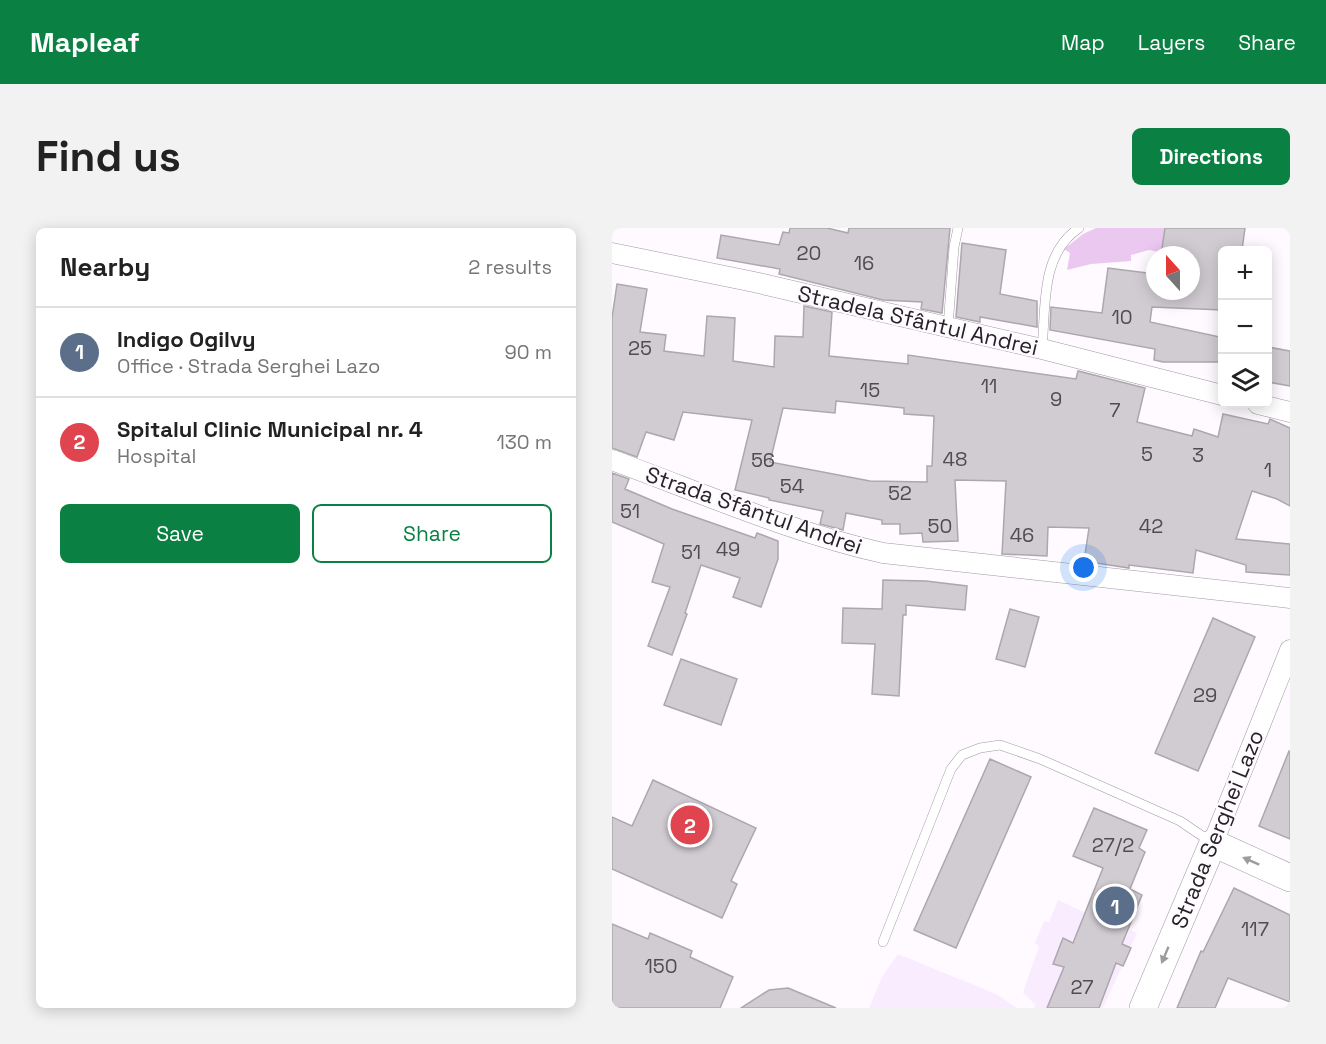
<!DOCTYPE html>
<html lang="en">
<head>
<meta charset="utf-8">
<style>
	:root { --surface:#fff; --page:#f2f2f2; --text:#222; --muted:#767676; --line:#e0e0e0; --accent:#0b8043 }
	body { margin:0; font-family:"Space Grotesk",sans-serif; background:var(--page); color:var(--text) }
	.controls { position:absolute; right:18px; top:18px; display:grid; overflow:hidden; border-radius:9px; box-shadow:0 3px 15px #0003 }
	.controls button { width:54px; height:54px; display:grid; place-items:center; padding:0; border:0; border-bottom:2px solid var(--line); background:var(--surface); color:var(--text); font:30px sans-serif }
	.compass { position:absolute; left:534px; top:18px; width:54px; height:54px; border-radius:50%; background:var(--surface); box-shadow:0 3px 15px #0003; rotate:339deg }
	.you { position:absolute; left:472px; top:340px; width:21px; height:21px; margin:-15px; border:4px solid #fff; border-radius:50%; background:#1a73e8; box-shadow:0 0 0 9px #1a73e833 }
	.badge { display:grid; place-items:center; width:39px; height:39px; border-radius:50%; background:var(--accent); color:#fff; font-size:20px; font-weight:700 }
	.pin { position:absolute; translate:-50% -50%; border:3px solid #fff; box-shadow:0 2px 6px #0006 }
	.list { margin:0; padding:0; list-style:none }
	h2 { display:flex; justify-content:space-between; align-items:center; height:78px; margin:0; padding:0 24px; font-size:26px }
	h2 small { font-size:20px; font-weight:400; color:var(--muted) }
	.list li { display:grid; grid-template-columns:39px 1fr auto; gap:18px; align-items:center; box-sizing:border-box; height:90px; padding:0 24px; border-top:2px solid var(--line) }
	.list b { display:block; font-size:22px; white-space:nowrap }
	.list p { margin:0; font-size:20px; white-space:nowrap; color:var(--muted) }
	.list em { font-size:20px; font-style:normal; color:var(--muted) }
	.actions { display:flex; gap:12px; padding:18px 24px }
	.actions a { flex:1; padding:14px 0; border:2px solid var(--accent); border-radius:9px; text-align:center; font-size:21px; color:var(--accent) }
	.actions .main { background:var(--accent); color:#fff }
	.icon { flex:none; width:33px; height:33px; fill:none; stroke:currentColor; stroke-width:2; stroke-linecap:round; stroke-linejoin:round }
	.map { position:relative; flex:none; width:678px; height:780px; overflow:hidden; border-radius:9px }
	header { display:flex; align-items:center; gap:36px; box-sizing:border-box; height:84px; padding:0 30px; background:var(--accent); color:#fff }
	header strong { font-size:28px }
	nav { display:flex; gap:33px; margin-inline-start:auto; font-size:21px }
	.intro { display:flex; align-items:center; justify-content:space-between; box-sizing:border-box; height:144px; padding:0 36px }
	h1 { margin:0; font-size:42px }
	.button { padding:15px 27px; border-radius:9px; background:var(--accent); color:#fff; font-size:21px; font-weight:700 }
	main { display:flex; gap:36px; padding:0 36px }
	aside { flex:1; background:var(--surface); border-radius:9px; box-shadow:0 3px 15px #0003 }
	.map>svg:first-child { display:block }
</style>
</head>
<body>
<header>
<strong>Mapleaf</strong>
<nav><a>Map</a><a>Layers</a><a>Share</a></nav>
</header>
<div class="intro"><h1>Find us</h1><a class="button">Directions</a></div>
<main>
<aside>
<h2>Nearby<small>2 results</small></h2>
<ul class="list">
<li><span class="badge" style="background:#5c6f8a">1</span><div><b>Indigo Ogilvy</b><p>Office · Strada Serghei Lazo</p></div><em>90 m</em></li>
<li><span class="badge" style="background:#e0444e">2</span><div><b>Spitalul Clinic Municipal nr. 4</b><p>Hospital</p></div><em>130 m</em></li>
</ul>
<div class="actions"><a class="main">Save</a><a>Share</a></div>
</aside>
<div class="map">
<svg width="678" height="780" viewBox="0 0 678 780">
	<rect width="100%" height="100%" fill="#fefaff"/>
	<g fill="#faecff">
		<path d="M446,672L474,685L472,692L514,710L518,702L525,705L491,780H422L424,777L411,765L427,718L423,715L432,693L437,694Z"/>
		<path d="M286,726L384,766L405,780H257L270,749Z"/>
	</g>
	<path fill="#ebc8f0" d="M484,0H563L561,27L537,22L519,27V33L479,36L455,42L458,25L452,21L471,6Z"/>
	<g fill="#d1ccd2" stroke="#aca7ad" stroke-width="1.5" fill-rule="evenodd">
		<path d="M178,0H215L236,5L237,0H338L330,85L309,81L310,74L271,72L167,46L168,41L105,30L109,7L167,17L171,4L177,5Z"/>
		<path d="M553,0H633L630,22H610V82L540,79L538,94L608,109V134H551L542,132L543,121L438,102L439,79L490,85L496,40L543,46V63H579V27H549Z"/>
		<path d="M350,15L394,22L388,66L425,73V99L368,89V94L344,89Z"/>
		<path d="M5,56L35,61L28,104L54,107L52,123L92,128L95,88L123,90L121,133L162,139L163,108L191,109L192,78L220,84L217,128L296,136V127L464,151L466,143L533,160L525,194L580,208L582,201L606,209L611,186L656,196L658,191L660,192L678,200V278L665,271L640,263L624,311L678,316V347L634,344V337L584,322L581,345L517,337V340L472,333L477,300L436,299L435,328L390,326L394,253L343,252L346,313L311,314L310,305L288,306V296H270V292L234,285L231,302L208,296L211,283L157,272V270L123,262L140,192L71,184L62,212L34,204L25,229L0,220V90ZM224,173L292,180V186L322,188L320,238H315V254L258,253L158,234L171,180L223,185Z"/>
		<path d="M656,119L678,123V158L656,154Z"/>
		<path d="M0,245L17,251L13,261L60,281L143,310L145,305L166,313V331L149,379L121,369L128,350L89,337L73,385L75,386L60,427L36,418L58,359L40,354L52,316L0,294Z"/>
		<path d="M271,352L314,353L355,358L353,382L294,377V387H291L287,468L260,466L263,416L230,415L231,380L270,381Z"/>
		<path d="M398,381L427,389L413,439L384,431Z"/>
		<path d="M601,390L643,409L586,543L543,525Z"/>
		<path d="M69,431L125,451L109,497L52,477Z"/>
		<path d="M677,523L678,524V611L647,598Z"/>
		<path d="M378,531L419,549L344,720L302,702Z"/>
		<path d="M41,552L144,600L119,653L125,656L110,690L0,641V589L20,598Z"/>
		<path d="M482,580L535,602L527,620L533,624L518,661L530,667L510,716L519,720L511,738L504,735L487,780H435L452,739L441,736L451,710L461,715L491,640L461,628Z"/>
		<path d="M622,660L678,687V774L616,750L603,780H565L589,723L591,724Z"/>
		<path d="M0,696L36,711L38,705L80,723L78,729L121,749L108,780H0Z"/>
		<path d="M176,760L224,780H129L157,762Z"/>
	</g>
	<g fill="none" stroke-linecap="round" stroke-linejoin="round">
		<defs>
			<g id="lane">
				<path d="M336,99L342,19L346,0"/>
				<path d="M430,121C434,79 428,26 467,0"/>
				<path d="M271,714L339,541L350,527L368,520L388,517L428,531L568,593L599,614"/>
			</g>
			<g id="street">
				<path d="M0,25L142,54L430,121L610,167"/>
				<path d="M646,176L678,184"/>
				<path d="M0,232C90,265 178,304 271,325L678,370"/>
				<path d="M601,615L678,422"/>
			</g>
			<path id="secondary" d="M531,780L601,615L678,650"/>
		</defs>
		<use href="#lane" stroke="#9f9aa0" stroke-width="10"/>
		<use href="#street" stroke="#9f9aa0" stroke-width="21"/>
		<use href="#secondary" stroke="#9f9aa0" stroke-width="28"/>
		<use href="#lane" stroke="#fff" stroke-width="9"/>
		<use href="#street" stroke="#fff" stroke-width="20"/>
		<use href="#secondary" stroke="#fff" stroke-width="27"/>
	</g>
	<defs><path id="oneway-solid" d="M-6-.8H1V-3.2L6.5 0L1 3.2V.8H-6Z" transform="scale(1.5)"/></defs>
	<g fill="#9d9c9d">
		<use href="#oneway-solid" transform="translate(639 633) rotate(-156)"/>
		<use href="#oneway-solid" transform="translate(553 727) rotate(113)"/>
	</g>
	<g text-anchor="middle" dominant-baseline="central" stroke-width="4.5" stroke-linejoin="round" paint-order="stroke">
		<g font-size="20" fill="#504d50">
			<text x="197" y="25">20</text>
			<text x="252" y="35">16</text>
			<text x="510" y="89">10</text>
			<text x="28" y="120">25</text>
			<text x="377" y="158">11</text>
			<text x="258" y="162">15</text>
			<text x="444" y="171">9</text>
			<text x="503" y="182">7</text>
			<text x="535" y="226">5</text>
			<text x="586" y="227">3</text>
			<text x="343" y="231">48</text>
			<text x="151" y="232">56</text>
			<text x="656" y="242">1</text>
			<text x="180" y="258">54</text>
			<text x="288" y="265">52</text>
			<text x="18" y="283">51</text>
			<text x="328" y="298">50</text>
			<text x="539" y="298">42</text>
			<text x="410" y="307">46</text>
			<text x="116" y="321">49</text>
			<text x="79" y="324">51</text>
			<text x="593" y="467">29</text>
			<text x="501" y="617">27/2</text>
			<text x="643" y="701">117</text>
			<text x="49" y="738">150</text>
			<text x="470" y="759">27</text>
		</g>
		<g font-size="22" fill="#252325" stroke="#fefaff">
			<text transform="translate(306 92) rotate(13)">Stradela Sfântul Andrei</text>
			<text transform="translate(142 282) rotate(19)">Strada Sfântul Andrei</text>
			<text transform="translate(605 601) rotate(-68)">Strada Serghei Lazo</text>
		</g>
	</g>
</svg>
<div class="controls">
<button>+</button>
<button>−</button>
<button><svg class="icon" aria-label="layers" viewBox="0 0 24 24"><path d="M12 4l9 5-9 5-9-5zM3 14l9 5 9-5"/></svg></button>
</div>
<svg class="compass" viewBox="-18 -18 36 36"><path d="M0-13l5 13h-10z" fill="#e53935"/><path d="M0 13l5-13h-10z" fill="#767676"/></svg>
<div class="you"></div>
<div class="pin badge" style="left:503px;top:678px;background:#5c6f8a">1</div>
<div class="pin badge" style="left:78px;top:597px;background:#e0444e">2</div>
</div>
</main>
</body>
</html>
